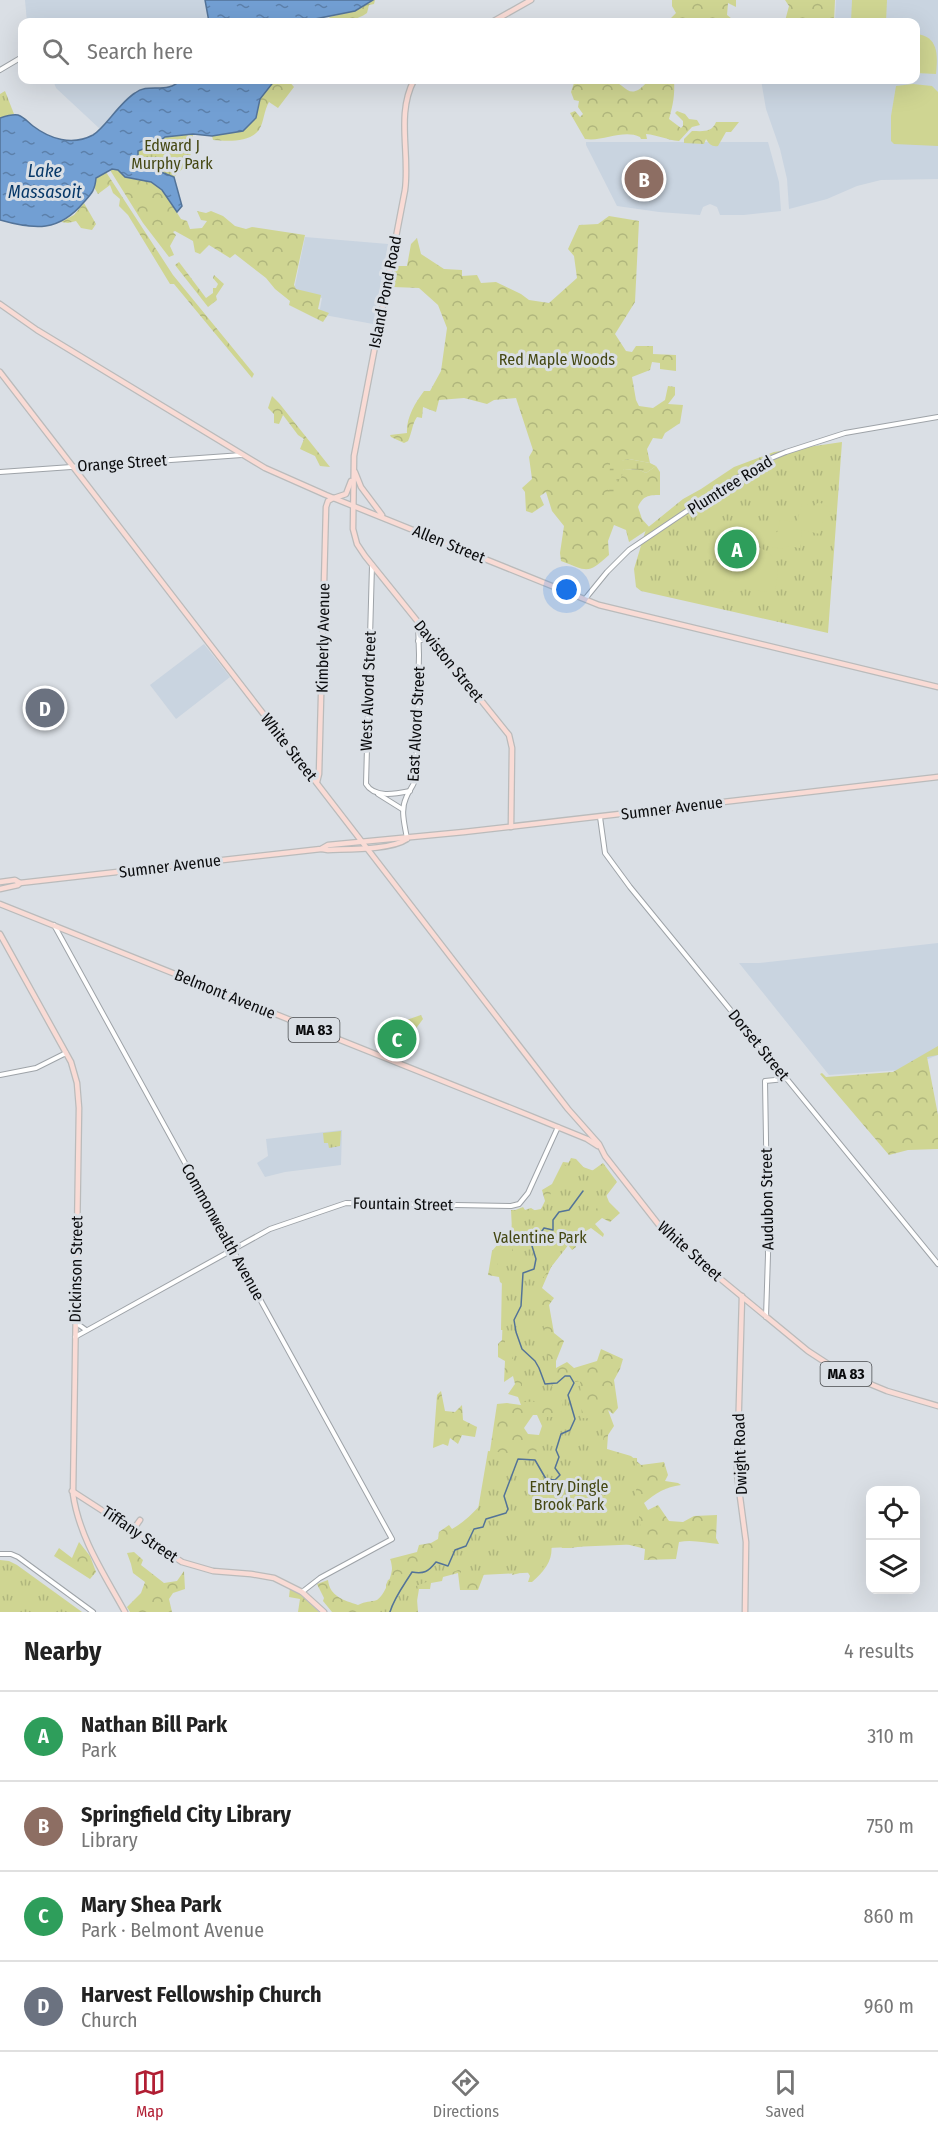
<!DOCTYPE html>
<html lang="en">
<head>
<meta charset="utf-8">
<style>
	:root { --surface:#fff; --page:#f6f6f6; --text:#222; --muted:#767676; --line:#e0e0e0; --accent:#b11e33 }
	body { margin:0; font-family:"Fira Sans Condensed",sans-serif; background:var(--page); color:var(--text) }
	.controls { position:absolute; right:18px; bottom:18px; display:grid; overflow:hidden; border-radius:12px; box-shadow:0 6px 24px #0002 }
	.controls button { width:54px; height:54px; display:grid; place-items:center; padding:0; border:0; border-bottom:2px solid var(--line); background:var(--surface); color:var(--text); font:30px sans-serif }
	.you { position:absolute; left:567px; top:590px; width:21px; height:21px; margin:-15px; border:4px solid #fff; border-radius:50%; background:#1a73e8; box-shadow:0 0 0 9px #1a73e833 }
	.badge { display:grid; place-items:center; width:39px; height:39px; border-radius:50%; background:var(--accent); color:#fff; font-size:20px; font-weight:700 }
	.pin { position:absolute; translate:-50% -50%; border:3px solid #fff; box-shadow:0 2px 6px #0006 }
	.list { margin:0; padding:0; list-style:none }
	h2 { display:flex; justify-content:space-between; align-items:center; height:78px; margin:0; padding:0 24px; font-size:26px }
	h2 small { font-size:20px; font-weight:400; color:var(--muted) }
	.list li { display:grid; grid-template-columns:39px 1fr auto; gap:18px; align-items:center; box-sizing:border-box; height:90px; padding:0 24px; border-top:2px solid var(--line) }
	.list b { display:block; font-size:22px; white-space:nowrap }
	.list p { margin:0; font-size:20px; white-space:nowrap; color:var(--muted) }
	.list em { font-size:20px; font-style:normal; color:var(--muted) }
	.icon { flex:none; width:33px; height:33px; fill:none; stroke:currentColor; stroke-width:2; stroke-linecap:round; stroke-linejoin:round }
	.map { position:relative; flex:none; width:938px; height:1612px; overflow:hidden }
	.search { position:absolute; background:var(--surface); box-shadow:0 6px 24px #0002; left:18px; right:18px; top:18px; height:66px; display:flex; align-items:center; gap:15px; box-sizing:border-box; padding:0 21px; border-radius:12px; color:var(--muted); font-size:22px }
	.sheet { height:438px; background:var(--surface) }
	nav { display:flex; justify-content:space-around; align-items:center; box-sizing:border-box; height:84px; border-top:2px solid var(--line); background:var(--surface); font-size:16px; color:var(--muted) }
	nav a { display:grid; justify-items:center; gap:3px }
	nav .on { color:var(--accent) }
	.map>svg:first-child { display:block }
</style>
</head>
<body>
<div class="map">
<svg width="938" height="1612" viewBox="0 0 938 1612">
	<defs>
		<pattern id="forest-crowns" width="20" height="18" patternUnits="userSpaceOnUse" patternTransform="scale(1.5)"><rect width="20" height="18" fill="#cfd592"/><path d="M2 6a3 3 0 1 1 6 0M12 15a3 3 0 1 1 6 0" fill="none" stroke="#b0b67d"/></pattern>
		<pattern id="wetland-marsh" width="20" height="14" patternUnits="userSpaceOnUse" patternTransform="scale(1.5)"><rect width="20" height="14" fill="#cfd592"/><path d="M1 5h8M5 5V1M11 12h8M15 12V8" fill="none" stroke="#b0b67d"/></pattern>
		<pattern id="park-tufts" width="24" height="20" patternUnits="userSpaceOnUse" patternTransform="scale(1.5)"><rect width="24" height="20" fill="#cfd592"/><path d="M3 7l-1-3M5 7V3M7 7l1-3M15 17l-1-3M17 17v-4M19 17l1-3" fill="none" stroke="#b0b67d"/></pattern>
		<pattern id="water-ripples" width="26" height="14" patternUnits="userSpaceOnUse" patternTransform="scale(1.5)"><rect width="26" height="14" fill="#729fd3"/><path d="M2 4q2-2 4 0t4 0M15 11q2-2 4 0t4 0" fill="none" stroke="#5c80aa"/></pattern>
	</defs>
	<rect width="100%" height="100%" fill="#dadfe5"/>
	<g fill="#c9d4e0">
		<path d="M25,0H205L209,22H27Z"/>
		<path d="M836,0H938V179L881,180L857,186L827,199L789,209L787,179L780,149L766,109L761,80H916V22H835Z"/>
		<path d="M53,80H181L170,88L141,89L135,92L121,104L100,129L56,88Z"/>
		<path d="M586,142H768L779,182L781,211L744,215H720L717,207L710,204L703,207L700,215L659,212L617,206L586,145Z"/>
		<path d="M305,237L388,244L373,324L319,314L322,298L294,290Z"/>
		<path d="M204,644L230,677L176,719L150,685Z"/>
		<path d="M938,943V1055L900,1070L829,1075L739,963H759Z"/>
		<path d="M342,1130L341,1165L285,1172L265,1177L257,1163L268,1156L266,1139Z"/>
	</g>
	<g fill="url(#forest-crowns)" fill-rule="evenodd">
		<path d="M373,0H375L374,4L369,5L367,13C357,20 346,22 333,22L329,17L355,11Z"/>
		<path d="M672,0H736V7L728,3L727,15L736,22H667L676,13L672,6Z"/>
		<path d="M785,0H835L834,22H782L785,21L789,6Z"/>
		<path d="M275,80H288L294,87L278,108L269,102C264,110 264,122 259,130C249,143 227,141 213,140L212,136L243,131L256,118L260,99Z"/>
		<path d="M575,80C586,79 598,78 609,80C626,82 628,103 646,83L641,80H674C675,95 673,105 669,119L681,128L683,126V121L675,113L677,111L685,114L689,119L697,120L700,125L692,127L679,141C667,140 658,135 646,134L647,139H641L640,137C623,129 603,142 585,139L570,113L575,111L580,117L583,114L578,107L579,101L574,100L571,92Z"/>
		<path d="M716,122H739L731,132H726L718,146C712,147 709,144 706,139L704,144L684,143V139L692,131C702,131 712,133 716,122Z"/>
		<path d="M110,170H118C129,180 136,177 149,182C164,187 173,206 181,219L187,221L190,229L202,228L207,221L201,220L197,211L206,213L211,211L223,216L235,226L246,229L252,227L305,235L294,285L296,289L321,295L318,309L329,313L323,322L289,305L290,301L275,289L266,278L235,254L230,258L209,245L200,254L195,252L193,241L175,231L173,232L176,235L170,246L174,255L169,257L143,223Z"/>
		<path d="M106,172L173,275L254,374L252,378L174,284H170L128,215L119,206L120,199L113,193L110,185L98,194L95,189V178Z"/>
		<path d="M84,203L96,224L92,230L81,228L76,221L68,223L61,222L74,215Z"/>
		<path d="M609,216L639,221L635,302L615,334L626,351L632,352L636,346H653V354L676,355V371L660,369V363L652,362L650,370L632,377L636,400L639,406L653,408L665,400L668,386L675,387V395L668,404L683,405L680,423L665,433L662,439L653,438L647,449L650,463L629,459L611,464L616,481L624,469L640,470L646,473L656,466L660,472V495C648,495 643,496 638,507L642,519L650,528L629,542L626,530L614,525L608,541L609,555C587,575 588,571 561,561L560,553L564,526L552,511L546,492L540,496L544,505L532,513L526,511L525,492L522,488L532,479L529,457L533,450L516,398L494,400L487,404L464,398L439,400L436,412L423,407L422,418L417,417C412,424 412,433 408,441L404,443L391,437L390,435L407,433C406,418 415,403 424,391H430L441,371L447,328L438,305L419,288L393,287L395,266H407L411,244L417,238L421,254L444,269L462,270V276L477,275L481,283L496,282L521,294L529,300L549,303L577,278L574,256L568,249L579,225L598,224Z"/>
		<path d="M179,262L206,298L213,293V288H216L218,284L213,278L214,275L224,284L216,296L217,300L208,307L175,265Z"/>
		<path d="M272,396L279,403L330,467L320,466L315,456L300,449L304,439L298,435L283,415L279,424L274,423V414L268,408Z"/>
		<path d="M938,1046V1055L927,1057L938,1115V1149L908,1150L889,1155L820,1074L822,1073L826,1077L893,1072Z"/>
		<path d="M563,1162L572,1163L597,1172L609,1202L620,1213L610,1222L602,1218L595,1224L604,1234L603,1237L591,1228L586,1231V1239L581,1234L574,1241L576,1247L572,1250L568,1245L552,1265L542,1288L554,1298L549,1305L554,1333L564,1341L556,1361V1368L567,1362L574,1368L597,1361L601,1349L623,1359L620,1369L614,1380L618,1408L613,1414L608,1410L614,1426L608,1435L607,1449L631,1456L641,1465L664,1462L668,1475L665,1481L678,1483L681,1485C665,1487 656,1493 644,1503L648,1510L658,1505L669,1521L683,1522L694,1516L717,1515L716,1538L719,1544C706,1543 692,1539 679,1542L676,1559L644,1560L645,1549C632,1546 619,1541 606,1542C591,1543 578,1549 562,1548L558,1540L550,1536C555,1557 548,1568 532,1582H528L530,1576L527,1571L512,1575L513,1572L486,1569L478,1590H460L458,1573L443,1577L442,1581L431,1583L430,1589H419L416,1607L418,1612H332L323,1601L324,1598L317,1584L328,1580C330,1597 344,1600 358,1605C366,1601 370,1602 377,1600C384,1596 392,1576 392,1568C392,1567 391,1560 390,1559L417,1552L419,1545L431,1543L438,1539L439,1532L449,1525L452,1529C472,1518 484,1500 499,1483L488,1464L497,1404L507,1403L521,1405L518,1397L508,1394L515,1384L513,1376L504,1382L505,1361L498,1357V1344L502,1340L504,1285L500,1282L499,1277L488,1275L492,1251L498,1244L497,1235L511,1236L513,1211L523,1207L525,1210L531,1208L539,1213L545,1201L542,1190L552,1184ZM533,1415H537L542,1426L539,1435L528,1434L524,1428Z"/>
		<path d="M441,1391L445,1411L455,1412L462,1405L463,1420L477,1427L475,1437L462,1435L458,1444L450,1438L448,1446L443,1444L433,1448L437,1395Z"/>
		<path d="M79,1542L90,1556L96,1572L90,1579L54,1556L59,1548L72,1558Z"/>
		<path d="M134,1552L143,1560L141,1565L164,1583L177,1581L184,1571L185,1589L173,1593L169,1599L172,1612H130L127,1607L141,1593L145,1582L133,1573L131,1564L127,1553Z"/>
		<path d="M290,1588L298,1592L319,1612H298L300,1599L289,1597Z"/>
	</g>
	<path fill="url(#wetland-marsh)" d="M629,459L650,463L656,466L646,473L640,470L624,469L621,478L616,481L619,489L609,500L610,463Z"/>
	<g fill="url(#park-tufts)">
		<path d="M5,91L14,114L0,118V94Z"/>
		<path d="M193,134C191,157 192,161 174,177L138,163V151L156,144L168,135Z"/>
		<path d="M842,442L828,633L641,591L636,587L634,569L646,529L683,499L701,489L734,467L774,452Z"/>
		<path d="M421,1015L423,1019L400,1050L395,1052L390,1050L383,1028Z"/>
		<path d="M341,1131L340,1146L329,1148L328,1143H324L323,1133Z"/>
		<path d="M571,1158L576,1159L589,1173L603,1163L617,1182L538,1284L552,1387L580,1381L582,1418L604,1419L603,1457L637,1458L636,1496L643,1544L548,1548L542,1572L461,1576V1569L416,1586L418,1612H361L386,1608V1585L388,1580L413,1569L412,1566C434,1554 453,1540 475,1527L488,1451L535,1456L547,1417H561L563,1401L522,1402V1375L513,1374V1349L505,1348V1330H501L502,1277L496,1260L500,1251H513L511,1210H519L520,1213L541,1209L546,1204L564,1164L567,1166Z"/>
		<path d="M0,1560L9,1561L17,1565L82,1612H0Z"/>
	</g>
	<g fill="#cfd592">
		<path d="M852,0H887L886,22H851Z"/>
		<path d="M916,34C938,36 938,54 936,74L916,73Z"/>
		<path d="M913,84L932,86L938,92V146L894,144L891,141V116L896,86Z"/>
		<path d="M819,502L830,508L829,518L823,521L820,534L802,530L800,548L788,546L783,549L772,547L770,544L773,535L778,531L780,520L797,522L802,504L814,506Z"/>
		<path d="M730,541C745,542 772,547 776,564C779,573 776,585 775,593L744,589L735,592L723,590L719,586L721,574L726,565Z"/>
	</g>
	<g fill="url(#water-ripples)" stroke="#537398" stroke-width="1.5">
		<path d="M205,0H373L355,11L315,19L312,22H209Z"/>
		<path d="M181,80H275L260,99L256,118L243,131L212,136L193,134L165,137L156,144L138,151V163L174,177L182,206L177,212L162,190L151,182L125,177L118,170L112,169L96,178C95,190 92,193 84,202C59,232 35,230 0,220V118C6,116 12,114 18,115C24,117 28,122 33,126C50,139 72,146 93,135C105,128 119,103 135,93C149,82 166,95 181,80Z"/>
	</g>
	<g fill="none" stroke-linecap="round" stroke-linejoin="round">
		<path stroke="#537398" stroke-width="1.5" d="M390,1612C394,1598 404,1585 412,1572C424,1574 428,1572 436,1562L448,1566L455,1550L466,1546L474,1529L483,1527L486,1519L506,1513L508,1509L504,1496L518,1459L535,1460L546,1479L555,1480L560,1475L555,1468L559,1457L556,1450L561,1434L570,1430L575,1419L568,1395L574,1383L570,1376H565L557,1383L545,1384L539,1368L535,1361L522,1349L516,1332L514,1320L521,1306L523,1273L534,1269L536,1259L532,1246L544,1228L553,1230V1220L559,1212L569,1210L583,1191"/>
		<defs>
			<g id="minor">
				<path d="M0,70L22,57"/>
				<path d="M0,472L242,455"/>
				<path d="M372,565L366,784C374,798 395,794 410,791"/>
				<path d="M585,599L607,572L629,550L712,494L764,461L786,452L845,433L938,417"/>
				<path d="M418,641L430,637"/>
				<path d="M378,794L402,809"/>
				<path d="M600,817L605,853L630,887L938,1264"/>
				<path d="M407,839C405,825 400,811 406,798C409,789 415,786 416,775L419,655L418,622"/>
				<path d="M54,925L392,1539L320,1578L302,1592"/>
				<path d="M0,1075L36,1068L66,1053"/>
				<path d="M766,1317L768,1255L765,1081L785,1079"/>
				<path d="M75,1322L86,1330"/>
				<path d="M75,1337L270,1229L346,1203L511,1206L519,1204L528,1193L558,1127"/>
				<path d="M0,1554H11L18,1557L93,1612"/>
			</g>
			<g id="major">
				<path d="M492,22L531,0"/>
				<path d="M414,80C396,114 410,153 405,190L354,456L353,529L357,544L365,556L509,735L512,748L511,827"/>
				<path d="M0,304L37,330L265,468L326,495L599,605L938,687"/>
				<path d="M0,372L517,1043L568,1109L599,1144L605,1156L666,1234L808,1351L831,1366L858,1379L887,1391L938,1406"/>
				<path d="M355,472L361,487L382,515"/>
				<path d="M334,498L346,494L351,481"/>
				<path d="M317,782L319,774L326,507L328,501L333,498"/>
				<path d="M322,849L328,850C349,849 391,850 407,839"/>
				<path d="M0,882L15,880L20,883"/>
				<path d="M0,889L18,885L20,883L321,849L328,845L464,832L938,777"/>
				<path d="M0,904L528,1115L587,1139L598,1146"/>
				<path d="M0,934L71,1062L77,1083L79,1108L73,1494C79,1537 104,1574 125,1612"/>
				<path d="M742,1296L737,1474L746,1542L745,1612"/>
				<path d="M72,1491L182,1562L213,1571L251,1574L274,1578L302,1592L324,1612"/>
				<path d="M133,1530L140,1520"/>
			</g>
		</defs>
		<use href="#minor" stroke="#9ea3a8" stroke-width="6"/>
		<use href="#major" stroke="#babbbb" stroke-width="7"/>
		<use href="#minor" stroke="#fff" stroke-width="4"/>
		<use href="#major" stroke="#f9dbd5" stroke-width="4.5"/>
	</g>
	<g text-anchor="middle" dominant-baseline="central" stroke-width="6" stroke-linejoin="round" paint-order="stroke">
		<g fill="#dadfe5" stroke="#484b4e" stroke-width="1.5">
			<rect x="288.5" y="1018" width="51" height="24" rx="4.5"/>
			<rect x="820.5" y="1362" width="51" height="24" rx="4.5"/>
		</g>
		<g font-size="15" font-weight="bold" fill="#0a0b0d">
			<text x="314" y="1030">MA 83</text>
			<text x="846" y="1374">MA 83</text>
		</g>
		<g font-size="16" fill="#454813" stroke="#dadfe5">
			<text x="172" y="145">Edward J<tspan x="172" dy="18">Murphy Park</tspan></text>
			<text x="557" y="359">Red Maple Woods</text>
			<text x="540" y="1237">Valentine Park</text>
			<text x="569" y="1486">Entry Dingle<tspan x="569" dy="18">Brook Park</tspan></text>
		</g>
		<g font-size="16" fill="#0a0b0d" stroke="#dadfe5">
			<text transform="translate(385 292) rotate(-79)">Island Pond Road</text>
			<text transform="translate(122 463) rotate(-4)">Orange Street</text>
			<text transform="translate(730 485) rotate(-32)">Plumtree Road</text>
			<text transform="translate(449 544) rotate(22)">Allen Street</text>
			<text transform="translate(323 638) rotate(-89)">Kimberly Avenue</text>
			<text transform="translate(449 661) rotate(51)">Daviston Street</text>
			<text transform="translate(368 691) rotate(-88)">West Alvord Street</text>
			<text transform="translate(416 724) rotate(-87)">East Alvord Street</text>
			<text transform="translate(289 747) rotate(52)">White Street</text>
			<text transform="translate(672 808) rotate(-7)">Sumner Avenue</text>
			<text transform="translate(170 866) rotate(-7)">Sumner Avenue</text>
			<text transform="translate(225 994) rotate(22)">Belmont Avenue</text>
			<text transform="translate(759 1045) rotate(51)">Dorset Street</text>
			<text transform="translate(767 1199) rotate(-91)">Audubon Street</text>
			<text transform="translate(403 1204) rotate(1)">Fountain Street</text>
			<text transform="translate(223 1232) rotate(61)">Commonwealth Avenue</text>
			<text transform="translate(690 1251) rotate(42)">White Street</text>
			<text transform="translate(76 1269) rotate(-89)">Dickinson Street</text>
			<text transform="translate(740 1454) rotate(-92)">Dwight Road</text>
			<text transform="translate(140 1534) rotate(34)">Tiffany Street</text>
		</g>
		<g font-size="18" font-style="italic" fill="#073868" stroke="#dadfe5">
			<text x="45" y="171">Lake<tspan x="45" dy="21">Massasoit</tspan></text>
		</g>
	</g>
</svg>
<div class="controls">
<button><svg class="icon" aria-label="locate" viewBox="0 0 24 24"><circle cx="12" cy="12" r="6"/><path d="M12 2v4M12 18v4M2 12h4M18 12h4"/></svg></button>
<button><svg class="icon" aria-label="layers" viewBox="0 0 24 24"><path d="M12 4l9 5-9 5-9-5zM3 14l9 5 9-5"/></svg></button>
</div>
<div class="you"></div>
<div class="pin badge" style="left:737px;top:549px;background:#2e9e5b">A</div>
<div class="pin badge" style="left:644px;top:179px;background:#8d6e63">B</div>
<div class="pin badge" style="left:397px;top:1039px;background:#2e9e5b">C</div>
<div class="pin badge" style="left:45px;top:708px;background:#6b7280">D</div>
<div class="search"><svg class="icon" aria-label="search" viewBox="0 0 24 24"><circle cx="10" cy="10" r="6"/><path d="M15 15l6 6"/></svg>Search here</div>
</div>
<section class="sheet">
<h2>Nearby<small>4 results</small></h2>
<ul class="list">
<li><span class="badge" style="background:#2e9e5b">A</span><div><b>Nathan Bill Park</b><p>Park</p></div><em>310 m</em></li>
<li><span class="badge" style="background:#8d6e63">B</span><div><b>Springfield City Library</b><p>Library</p></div><em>750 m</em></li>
<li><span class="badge" style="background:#2e9e5b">C</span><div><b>Mary Shea Park</b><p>Park · Belmont Avenue</p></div><em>860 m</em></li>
<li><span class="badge" style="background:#6b7280">D</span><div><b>Harvest Fellowship Church</b><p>Church</p></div><em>960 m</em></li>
</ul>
</section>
<nav>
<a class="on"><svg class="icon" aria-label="map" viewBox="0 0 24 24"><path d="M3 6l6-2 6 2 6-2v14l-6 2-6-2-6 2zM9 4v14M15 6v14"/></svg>Map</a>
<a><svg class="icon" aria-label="directions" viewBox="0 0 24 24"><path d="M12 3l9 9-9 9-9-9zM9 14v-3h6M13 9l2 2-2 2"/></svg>Directions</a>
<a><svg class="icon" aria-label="saved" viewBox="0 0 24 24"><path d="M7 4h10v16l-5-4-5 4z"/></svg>Saved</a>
</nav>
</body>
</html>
